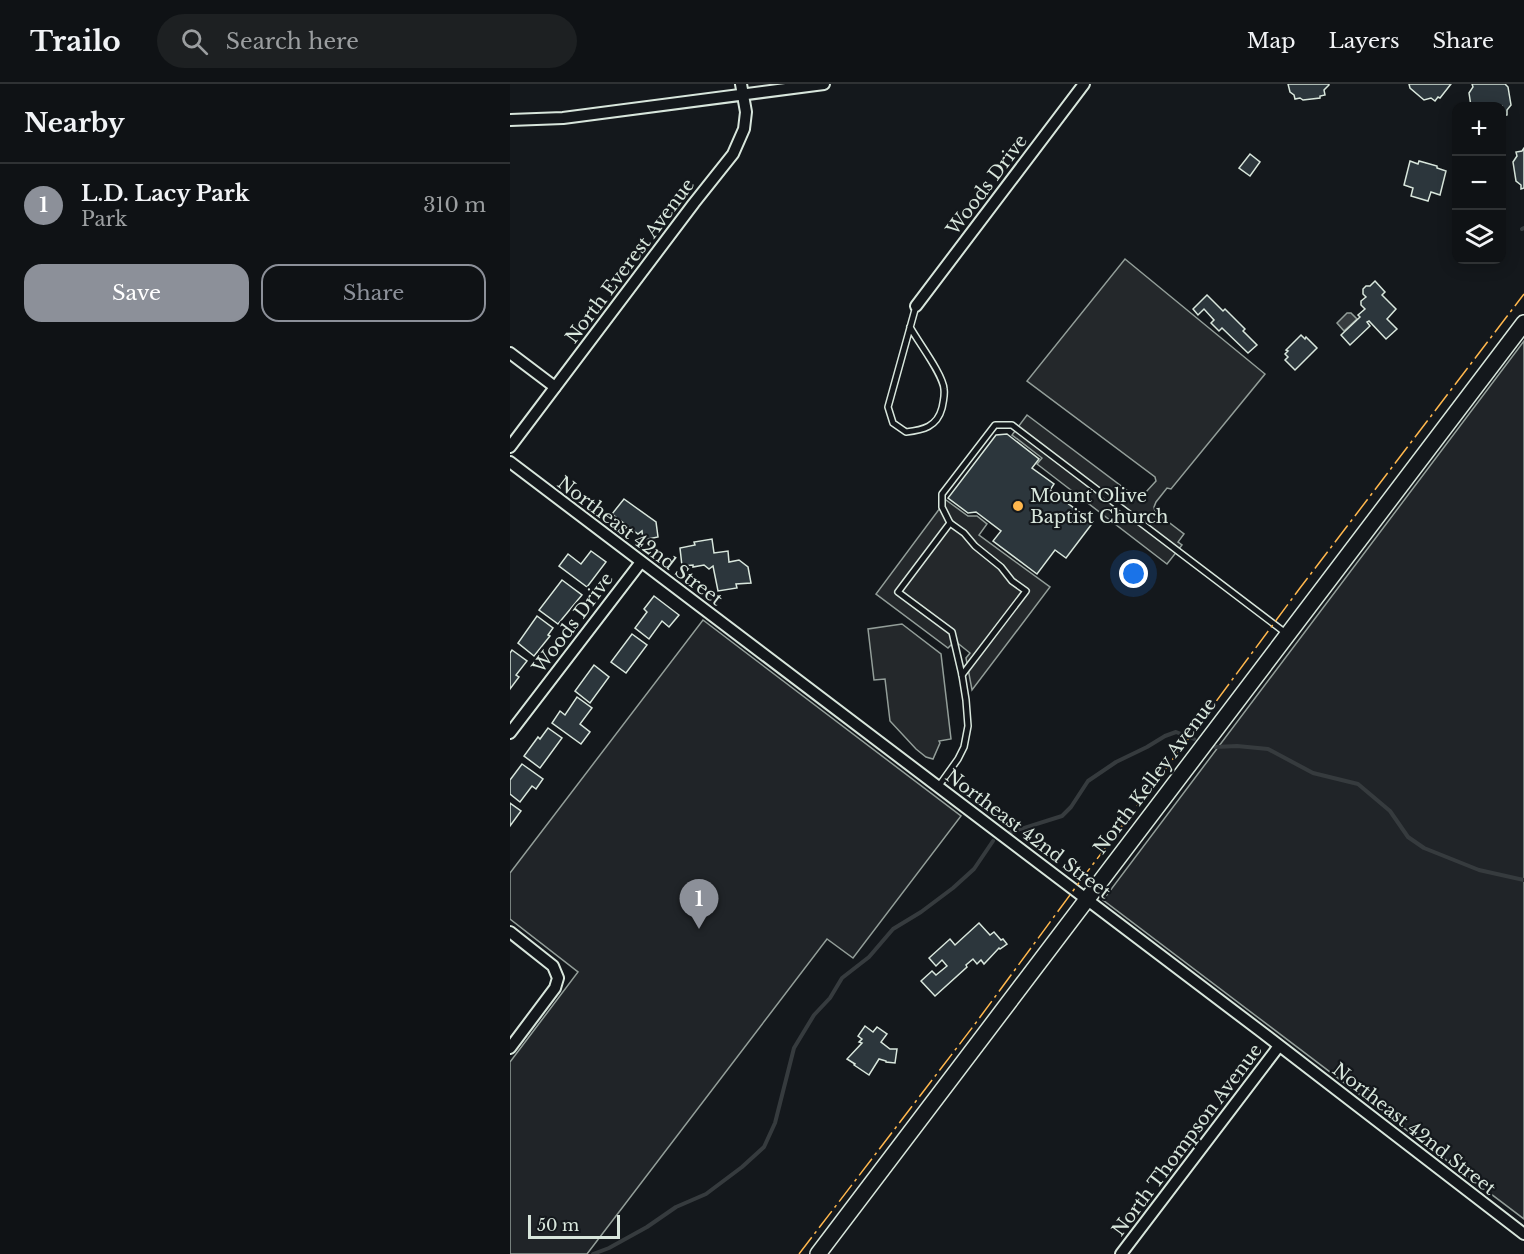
<!DOCTYPE html>
<html lang="en">
<head>
<meta charset="utf-8">
<style>
	:root { --surface:#0f1215; --page:#1d2022; --text:#f1f3f6; --muted:#9b9ea0; --line:#2f3234; --accent:#8c9099 }
	body { margin:0; font-family:"Libre Baskerville",serif; background:var(--page); color:var(--text) }
	.controls { position:absolute; right:18px; top:18px; display:grid; overflow:hidden; border-radius:12px; box-shadow:0 3px 15px #0003 }
	.controls button { width:54px; height:54px; display:grid; place-items:center; padding:0; border:0; border-bottom:2px solid var(--line); background:var(--surface); color:var(--text); font:30px sans-serif }
	.scale { position:absolute; left:18px; bottom:15px; width:92px; box-sizing:border-box; padding-left:6px; border:3px solid #d8e6dc; border-top:0; font-size:16px; line-height:21px; white-space:nowrap; color:#d8e6dc; -webkit-text-stroke:4px #14181c; paint-order:stroke }
	.you { position:absolute; left:624px; top:490px; width:21px; height:21px; margin:-15px; border:4px solid #fff; border-radius:50%; background:#1a73e8; box-shadow:0 0 0 9px #1a73e833 }
	.badge { display:grid; place-items:center; width:39px; height:39px; border-radius:50%; background:var(--accent); color:#fff; font-size:20px; font-weight:700 }
	.pin { position:absolute; translate:-50% -50px; filter:drop-shadow(0 2px 3px #0008) }
	.pin::after { content:''; position:absolute; top:32px; width:21px; height:18px; background:inherit; clip-path:polygon(0 0,100% 0,50% 100%) }
	.list { margin:0; padding:0; list-style:none }
	h2 { display:flex; justify-content:space-between; align-items:center; height:78px; margin:0; padding:0 24px; font-size:26px }
	h2 small { font-size:20px; font-weight:400; color:var(--muted) }
	.list li { display:grid; grid-template-columns:39px 1fr auto; gap:18px; align-items:center; box-sizing:border-box; height:84px; padding:0 24px; border-top:2px solid var(--line) }
	.list b { display:block; font-size:22px; white-space:nowrap }
	.list p { margin:0; font-size:20px; white-space:nowrap; color:var(--muted) }
	.list em { font-size:20px; font-style:normal; color:var(--muted) }
	.actions { display:flex; gap:12px; padding:18px 24px }
	.actions a { flex:1; padding:14px 0; border:2px solid var(--accent); border-radius:18px; text-align:center; font-size:21px; color:var(--accent) }
	.actions .main { background:var(--accent); color:#fff }
	.icon { flex:none; width:33px; height:33px; fill:none; stroke:currentColor; stroke-width:2; stroke-linecap:round; stroke-linejoin:round }
	.map { position:relative; flex:none; width:1014px; height:1170px; overflow:hidden }
	header { display:flex; align-items:center; gap:36px; box-sizing:border-box; height:84px; padding:0 30px; background:var(--surface); border-bottom:2px solid var(--line) }
	header strong { font-size:28px }
	nav { display:flex; gap:33px; margin-inline-start:auto; font-size:21px }
	.search { width:420px; height:54px; background:var(--page); display:flex; align-items:center; gap:15px; box-sizing:border-box; padding:0 21px; border-radius:33px; color:var(--muted); font-size:22px }
	main { display:flex }
	aside { flex:1; background:var(--surface) }
	.map>svg:first-child { display:block }
</style>
</head>
<body>
<header>
<strong>Trailo</strong>
<div class="search"><svg class="icon" aria-label="search" viewBox="0 0 24 24"><circle cx="10" cy="10" r="6"/><path d="M15 15l6 6"/></svg>Search here</div>
<nav><a>Map</a><a>Layers</a><a>Share</a></nav>
</header>
<main>
<aside>
<h2>Nearby<small></small></h2>
<ul class="list">
<li><span class="badge">1</span><div><b>L.D. Lacy Park</b><p>Park</p></div><em>310 m</em></li>
</ul>
<div class="actions"><a class="main">Save</a><a>Share</a></div>
</aside>
<div class="map">
<svg width="1014" height="1170" viewBox="0 0 1014 1170">
	<rect width="100%" height="100%" fill="#14181c"/>
	<g fill="#202428" stroke="#939e99" stroke-width="1.5">
		<path d="M1014,257V1135L593,816Z"/>
		<path d="M193,536L451,732L343,874L317,855L77,1170H0V978L68,888L0,835V789Z"/>
	</g>
	<g fill="#24282b" stroke="#939e99" stroke-width="1.5">
		<path d="M615,175L755,290L661,405L657,404L646,418L644,423L645,427L648,430L674,450L668,458L672,461L657,480L527,380L532,374L502,351L517,331L618,407L625,410H632L636,408L646,397L645,393L517,297Z"/>
		<path d="M436,416L458,432H467L477,440L469,451L540,503L462,606L456,574L460,569L445,557L438,564L366,510Z"/>
		<path d="M392,540L431,570L441,655L429,657L430,659L423,675L416,673L406,665L380,637L375,595L364,596L358,545Z"/>
	</g>
	<path fill="#363b3e" stroke="#939e99" stroke-width="1.5" d="M837,229H841L847,235L834,247L827,239Z"/>
	<g fill="none" stroke-linecap="round" stroke-linejoin="round">
		<g stroke="#363b3e" stroke-width="4">
			<path d="M1012,145L1014,144"/>
			<path d="M705,663L727,662L758,665L803,689L848,700L880,727L898,753L914,764L969,786L1014,796"/>
			<path d="M498,749L552,732L561,723L578,697L606,678L637,663L655,652L666,648L684,655"/>
			<path d="M83,1170L99,1164L137,1143L166,1123L196,1110L232,1083L254,1063L265,1039L284,964L304,931L320,914L332,894L359,873L383,845L411,828L443,804L464,785L483,757"/>
		</g>
	</g>
	<g fill="#2c363c" stroke="#d8e6dc" stroke-width="1.5">
		<path d="M778,0H819V1L814,6L815,11L810,12V14L793,16L790,14L785,15L784,11L780,8Z"/>
		<path d="M899,0H941L930,14L928,13L925,17L921,14L914,16L900,4Z"/>
		<path d="M962,0H995L998,3L1001,21L997,26V31L992,32V34V22H961L959,9L963,3Z"/>
		<path d="M1014,64V104L1011,105V101L1006,97L1003,78L1007,72L1006,68L1012,67Z"/>
		<path d="M740,70L750,78L740,92L729,84Z"/>
		<path d="M900,77L908,80L909,77L927,82V84L936,87L930,111L921,108L918,117L901,112L903,104L894,101Z"/>
		<path d="M865,197L875,208L872,211L886,225L877,235L887,245L876,255L859,237L857,238L860,242L840,261L831,251L850,233L848,231L855,225L851,221V217L856,213L853,210V205L856,202H860Z"/>
		<path d="M697,211L713,227L715,225L735,245L733,247L747,261L738,269L712,244L709,247L701,239L704,236L694,225L688,231L683,225Z"/>
		<path d="M791,251L795,255L796,253L807,264L785,286L775,276L778,273L775,270L778,267L776,266Z"/>
		<path d="M497,350L529,375L522,384L544,400L540,406L572,430L570,432L581,441L556,474L545,466L527,490L483,457L491,447L466,428L458,429L438,414L486,351Z"/>
		<path d="M114,415L146,438L148,453L133,456L132,447L128,450L102,430Z"/>
		<path d="M202,455L204,469L218,467L219,478L229,476L238,483L241,499L226,500L227,504L208,507L203,482L199,485L194,481L183,483V481L172,482L170,464L185,461L184,458Z"/>
		<path d="M81,467L96,478L77,503L49,482L58,470L71,480Z"/>
		<path d="M52,496L72,511L48,540L29,526Z"/>
		<path d="M144,512L169,531L159,543L152,537L139,555L125,544L137,528L134,525Z"/>
		<path d="M27,532L43,544L38,551L40,552L24,572L8,559Z"/>
		<path d="M122,550L137,561L116,589L101,578Z"/>
		<path d="M2,566L17,577L6,591L9,593L0,605V569Z"/>
		<path d="M84,581L99,593L80,619L65,607Z"/>
		<path d="M67,613L82,624L70,640L80,648L71,660L42,639L50,627L55,631Z"/>
		<path d="M38,644L52,654L30,684L14,672L28,653L30,655Z"/>
		<path d="M12,680L33,695L26,705L22,702L10,718L0,710V696Z"/>
		<path d="M0,719L11,727L0,742Z"/>
		<path d="M469,839L480,851L484,848L491,856L493,855L497,860L490,865L489,864L474,880L471,876L467,880L463,875L456,881L457,883L425,912L411,897L422,887L426,891L437,882L432,876L426,882L419,874L440,855L445,861Z"/>
		<path d="M355,942L363,948L367,943L377,950L371,958L380,965H387L385,979L376,978V977L369,975L359,991L344,981L345,980L337,975L352,959L349,958L352,955L348,952Z"/>
	</g>
	<g fill="none" stroke-linecap="round" stroke-linejoin="round">
		<defs>
			<g id="lane">
				<path d="M400,243C408,258 433,290 434,305C435,311 433,319 432,324C427,343 413,346 396,348L383,339L378,323L406,222"/>
				<path d="M440,439L454,449L465,462L491,483L502,497L516,507L452,591"/>
				<path d="M428,703L448,675L454,663L458,642L456,616L452,591L442,548L388,508L440,439L432,423V410L485,341H502L777,550"/>
			</g>
			<g id="street">
				<path d="M0,36L53,34L314,0"/>
				<path d="M406,222L574,0"/>
				<path d="M0,269L45,303"/>
				<path d="M0,363L184,119L223,70L234,45L236,28L231,0"/>
				<path d="M0,378L753,949L1014,1150"/>
				<path d="M0,649L131,478"/>
				<path d="M0,848L43,882L48,894L45,904L0,964"/>
				<path d="M611,1170L769,962"/>
			</g>
			<path id="secondary" d="M308,1170L1014,239"/>
		</defs>
		<use href="#lane" stroke="#d8e6dc" stroke-width="8"/>
		<use href="#street" stroke="#d8e6dc" stroke-width="14"/>
		<use href="#secondary" stroke="#d8e6dc" stroke-width="18"/>
		<use href="#lane" stroke="#14181c" stroke-width="5"/>
		<use href="#street" stroke="#14181c" stroke-width="10"/>
		<use href="#secondary" stroke="#14181c" stroke-width="15"/>
		<path stroke="#ffb74d" stroke-width="1.5" stroke-dasharray="21 4.5 3 4.5" stroke-linecap="butt" d="M289,1170L465,940L571,796L685,646L790,504L1014,210"/>
	</g>
	<circle fill="#ffb74d" stroke="#14181c" stroke-width="2" cx="508" cy="422" r="6"/>
	<g text-anchor="middle" dominant-baseline="central" stroke-width="4.5" stroke-linejoin="round" paint-order="stroke">
		<g font-size="18" fill="#d8e6dc" stroke="#14181c">
			<text transform="translate(477 101) rotate(-53)">Woods Drive</text>
			<text transform="translate(120 177) rotate(-53)">North Everest Avenue</text>
			<text transform="translate(130 457) rotate(37)">Northeast 42nd Street</text>
			<text transform="translate(63 539) rotate(-53)">Woods Drive</text>
			<text transform="translate(645 692) rotate(-53)">North Kelley Avenue</text>
			<text transform="translate(518 750) rotate(37)">Northeast 42nd Street</text>
			<text transform="translate(904 1045) rotate(38)">Northeast 42nd Street</text>
			<text transform="translate(677 1056) rotate(-53)">North Thompson Avenue</text>
		</g>
		<g font-size="18" fill="#d8e6dc" stroke="#14181c" text-anchor="start">
			<text x="520" y="412">Mount Olive<tspan x="520" dy="21">Baptist Church</tspan></text>
		</g>
	</g>
</svg>
<div class="controls">
<button>+</button>
<button>−</button>
<button><svg class="icon" aria-label="layers" viewBox="0 0 24 24"><path d="M12 4l9 5-9 5-9-5zM3 14l9 5 9-5"/></svg></button>
</div>
<div class="scale">50 m</div>
<div class="you"></div>
<div class="pin badge" style="left:189px;top:845px">1</div>
</div>
</main>
</body>
</html>
